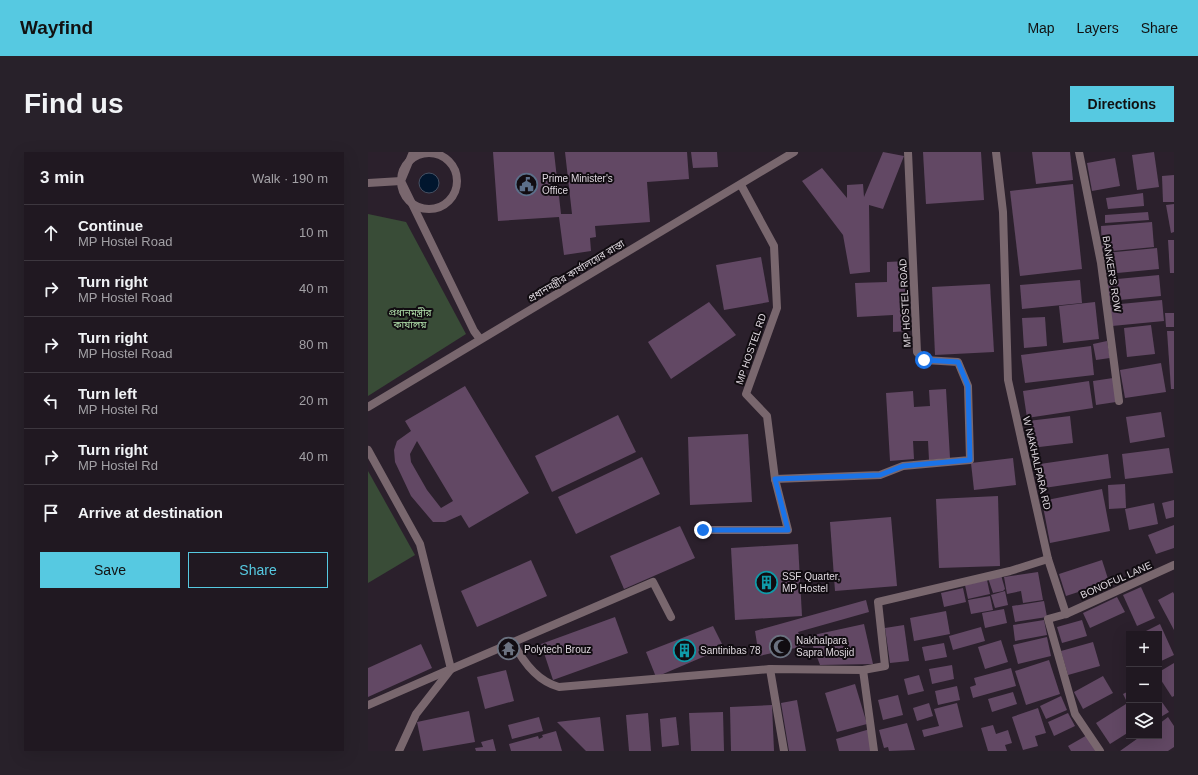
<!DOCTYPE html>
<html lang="en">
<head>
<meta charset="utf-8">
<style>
	:root { --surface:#201821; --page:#28212a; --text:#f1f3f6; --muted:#a2a0a5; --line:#3d373f; --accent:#56c9e1 }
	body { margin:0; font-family:Helvetica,"Noto Sans Bengali",sans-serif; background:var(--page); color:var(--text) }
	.controls { position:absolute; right:12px; bottom:12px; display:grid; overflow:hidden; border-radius:0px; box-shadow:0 4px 16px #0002 }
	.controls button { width:36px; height:36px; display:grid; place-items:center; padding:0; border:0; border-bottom:1px solid var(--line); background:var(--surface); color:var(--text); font:20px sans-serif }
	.stop { position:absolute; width:12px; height:12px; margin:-9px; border:3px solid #1a73e8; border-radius:50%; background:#fff }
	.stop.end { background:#1a73e8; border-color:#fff; box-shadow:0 1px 4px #0008 }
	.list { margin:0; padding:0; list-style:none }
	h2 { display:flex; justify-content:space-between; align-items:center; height:52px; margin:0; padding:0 16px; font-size:17px }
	h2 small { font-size:13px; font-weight:400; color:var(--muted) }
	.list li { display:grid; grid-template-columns:26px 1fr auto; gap:12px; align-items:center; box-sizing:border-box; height:56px; padding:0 16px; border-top:1px solid var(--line) }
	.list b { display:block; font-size:15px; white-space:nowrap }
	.list p { margin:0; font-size:13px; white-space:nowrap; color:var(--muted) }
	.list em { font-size:13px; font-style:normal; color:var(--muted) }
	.actions { display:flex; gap:8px; padding:12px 16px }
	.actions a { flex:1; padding:9px 0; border:1px solid var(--accent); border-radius:0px; text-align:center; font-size:14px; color:var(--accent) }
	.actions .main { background:var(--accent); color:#111 }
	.icon { flex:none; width:22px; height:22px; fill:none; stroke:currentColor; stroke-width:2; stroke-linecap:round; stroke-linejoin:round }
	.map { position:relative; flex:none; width:806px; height:599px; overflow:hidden; border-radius:0px }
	header { display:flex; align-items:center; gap:24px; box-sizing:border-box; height:56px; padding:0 20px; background:var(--accent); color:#111 }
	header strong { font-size:19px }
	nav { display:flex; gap:22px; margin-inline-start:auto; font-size:14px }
	.intro { display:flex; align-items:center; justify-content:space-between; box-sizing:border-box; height:96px; padding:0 24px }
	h1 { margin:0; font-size:28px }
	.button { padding:10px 18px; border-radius:0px; background:var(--accent); color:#111; font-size:14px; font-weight:700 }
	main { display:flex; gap:24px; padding:0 24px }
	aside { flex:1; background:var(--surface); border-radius:0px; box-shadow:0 4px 16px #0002 }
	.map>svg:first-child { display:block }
</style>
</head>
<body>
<header>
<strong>Wayfind</strong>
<nav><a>Map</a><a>Layers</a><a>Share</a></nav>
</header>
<div class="intro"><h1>Find us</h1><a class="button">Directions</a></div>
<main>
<aside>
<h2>3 min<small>Walk · 190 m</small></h2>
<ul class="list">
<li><svg class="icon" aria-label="ahead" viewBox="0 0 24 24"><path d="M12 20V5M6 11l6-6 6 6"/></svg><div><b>Continue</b><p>MP Hostel Road</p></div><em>10 m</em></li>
<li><svg class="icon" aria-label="right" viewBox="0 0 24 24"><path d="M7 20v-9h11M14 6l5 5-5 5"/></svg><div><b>Turn right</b><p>MP Hostel Road</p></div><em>40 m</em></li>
<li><svg class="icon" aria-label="right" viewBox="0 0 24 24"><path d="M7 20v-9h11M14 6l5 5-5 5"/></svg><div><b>Turn right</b><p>MP Hostel Road</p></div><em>80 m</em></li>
<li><svg class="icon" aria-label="left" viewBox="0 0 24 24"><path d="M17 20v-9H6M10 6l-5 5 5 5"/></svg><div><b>Turn left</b><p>MP Hostel Rd</p></div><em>20 m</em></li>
<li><svg class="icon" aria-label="right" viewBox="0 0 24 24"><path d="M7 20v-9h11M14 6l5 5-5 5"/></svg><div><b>Turn right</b><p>MP Hostel Rd</p></div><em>40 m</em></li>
<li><svg class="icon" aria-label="arrive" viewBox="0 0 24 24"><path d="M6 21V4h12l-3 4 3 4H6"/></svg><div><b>Arrive at destination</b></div></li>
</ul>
<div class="actions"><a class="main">Save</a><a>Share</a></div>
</aside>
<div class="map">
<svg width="806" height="599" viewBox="0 0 806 599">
	<rect width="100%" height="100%" fill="#2b202c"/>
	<g fill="#394c37">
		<path d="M0,62L38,70L98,182L0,244Z"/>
		<path d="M0,319L47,403L0,431Z"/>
	</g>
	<circle fill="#01162e" stroke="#445063" cx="61" cy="31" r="10"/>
	<g fill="#624864" fill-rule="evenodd">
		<path d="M125,0H186L193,62H204L197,0H319L321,27L279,30L282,70L227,74L228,85L222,86L223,99L196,103L191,65L130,69Z"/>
		<path d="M323,0H349L350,15L325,16Z"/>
		<path d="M515,0L536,4L515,57L501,53L502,120L482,122L475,83L434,29L454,16L479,46V33L495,32L496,45Z"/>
		<path d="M555,0H613L616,48L558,52Z"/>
		<path d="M664,0H702L705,28L668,32Z"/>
		<path d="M786,0L791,35L769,38L764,3Z"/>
		<path d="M747,6L752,34L724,39L719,11Z"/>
		<path d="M806,23V50H795L794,24Z"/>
		<path d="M705,32L714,117L652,124L642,39Z"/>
		<path d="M775,41L776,54L740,57L738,46Z"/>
		<path d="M806,52V80L803,81L798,53Z"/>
		<path d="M780,60L781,68L737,71V63Z"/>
		<path d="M784,70L786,95L734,100L733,74Z"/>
		<path d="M800,88H806V121H802Z"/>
		<path d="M789,96L791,117L739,122L737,101Z"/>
		<path d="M393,105L401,150L356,158L348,113Z"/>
		<path d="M539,109L542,179L525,180V163L489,165L487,131L519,130V110Z"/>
		<path d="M791,123L793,144L741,149L739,128Z"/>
		<path d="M712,128L714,151L654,157L652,133Z"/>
		<path d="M622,132L626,200L567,203L564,135Z"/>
		<path d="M794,148L796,169L744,174L742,153Z"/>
		<path d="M341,150L368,183L303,227L280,190Z"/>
		<path d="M727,150L731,187L695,191L691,154Z"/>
		<path d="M797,161H806V175H798Z"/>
		<path d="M677,165L679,194L656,196L654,166Z"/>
		<path d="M783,173L787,202L759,205L756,176Z"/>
		<path d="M799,179H806V237H803Z"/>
		<path d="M739,189L742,206L728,208L725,192Z"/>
		<path d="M723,194L726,223L657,231L653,203Z"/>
		<path d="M793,211L798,240L757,246L752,218Z"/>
		<path d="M745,226L748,250L728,253L725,229Z"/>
		<path d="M721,229L725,256L659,266L655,239Z"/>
		<path d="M97,234L161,341L101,376L93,363L77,370H65L43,344L27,310L26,298L29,289L43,279L37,269ZM49,289L85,349L73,356L59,338L43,310L42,302Z"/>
		<path d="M578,237L582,306L561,308L560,289H545L546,307L522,309L518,241L545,239L546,255L562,254L561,238Z"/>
		<path d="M793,260L797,285L762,291L758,265Z"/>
		<path d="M250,263L268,300L184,340L167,304Z"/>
		<path d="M702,264L705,291L663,296L660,269Z"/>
		<path d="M380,282L384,350L322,353L320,285Z"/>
		<path d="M801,296L805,321L757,327L754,302Z"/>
		<path d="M740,302L743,326L676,336L672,312Z"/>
		<path d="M274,305L292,342L208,382L190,345Z"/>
		<path d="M645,306L648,333L606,338L603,311Z"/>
		<path d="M757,332L758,356L741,357L740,333Z"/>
		<path d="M734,337L742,379L682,391L674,349Z"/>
		<path d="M630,344L632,414L571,416L568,347Z"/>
		<path d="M806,348V365L798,367L794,351Z"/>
		<path d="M786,351L790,372L761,378L757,357Z"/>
		<path d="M523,365L529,434L467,439L462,370Z"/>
		<path d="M806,373V396L788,402L780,383Z"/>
		<path d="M312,374L327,406L256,437L242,404Z"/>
		<path d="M430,392L434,464L367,468L363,396Z"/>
		<path d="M163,408L179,444L109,475L93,439Z"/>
		<path d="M734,408L741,430L698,444L691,422Z"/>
		<path d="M670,420L675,448L655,451L653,439L639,442L636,425Z"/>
		<path d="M633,423L637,437L635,439L625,441L620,426Z"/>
		<path d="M619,428L622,442L600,447L597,433Z"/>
		<path d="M773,435L787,466L769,474L755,443Z"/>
		<path d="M595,436L598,450L576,455L573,441Z"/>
		<path d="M637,439L640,453L627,456L623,443Z"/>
		<path d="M805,440L806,442V478L790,448Z"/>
		<path d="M622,444L625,458L603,462L600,448Z"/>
		<path d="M749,445L757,460L722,476L715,461Z"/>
		<path d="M498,448L501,460L430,480L437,494L391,504L387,479Z"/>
		<path d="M676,449L679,465L647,470L644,454Z"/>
		<path d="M636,457L639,471L617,476L614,461Z"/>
		<path d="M578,459L582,482L546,489L542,466Z"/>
		<path d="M247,465L260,501L185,528L173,492Z"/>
		<path d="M676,468L679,483L647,489L645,473Z"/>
		<path d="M714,468L719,484L694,491L689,475Z"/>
		<path d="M496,472L505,512L452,513L441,484Z"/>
		<path d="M792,472L806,503L791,510V482H777L776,480Z"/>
		<path d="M536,473L541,509L522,511L517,476Z"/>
		<path d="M345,474L356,496L288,525L278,500Z"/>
		<path d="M613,475L617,489L585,498L581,484Z"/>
		<path d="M679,485L683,504L650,512L645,493Z"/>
		<path d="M633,488L640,510L617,517L610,495Z"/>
		<path d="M725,490L732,514L700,523L693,499Z"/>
		<path d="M576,491L579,505L557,509L554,495Z"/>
		<path d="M53,492L64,516L0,545V516Z"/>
		<path d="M681,508L692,542L658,553L647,519Z"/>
		<path d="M806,511V544L804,545L791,525V520Z"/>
		<path d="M584,513L586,527L564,532L561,517Z"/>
		<path d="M643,516L648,534L605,546L602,535L608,533L606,526Z"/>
		<path d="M138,518L146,549L117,557L109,525Z"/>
		<path d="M551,523L556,539L540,543L536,527Z"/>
		<path d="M735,524L745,541L715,557L706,540Z"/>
		<path d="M487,532L499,572L469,580L457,541Z"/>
		<path d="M589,534L592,548L570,553L567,539Z"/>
		<path d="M761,539V554L755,542Z"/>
		<path d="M645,540L649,552L624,560L620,547Z"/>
		<path d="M530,543L535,563L515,568L510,548Z"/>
		<path d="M693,544L699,558L678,567L672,554Z"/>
		<path d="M791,546L801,560L791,566Z"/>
		<path d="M429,548L438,599H421L413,551Z"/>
		<path d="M561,551L565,564L549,569L545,556Z"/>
		<path d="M589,551L595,575L556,585L554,578L571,574L566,557Z"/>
		<path d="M758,552L761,557V580L742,592L728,571Z"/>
		<path d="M404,553L406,599H363L362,555Z"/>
		<path d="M670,556L678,581L667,584L670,594L655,598L644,565Z"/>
		<path d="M101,559L107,590L55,599L49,570Z"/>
		<path d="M355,560L356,599H323L321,561Z"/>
		<path d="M280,561L283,599H261L258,563Z"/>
		<path d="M700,561L707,574L686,584L680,570Z"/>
		<path d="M171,565L175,579L144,587L140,573Z"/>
		<path d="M232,565L236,599H218L189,570Z"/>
		<path d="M308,565L311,593L294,595L292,567Z"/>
		<path d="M800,565L806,574V595L800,599H752L773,584H791V572Z"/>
		<path d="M539,571L547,598L521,599L520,595L516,596L511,578Z"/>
		<path d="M625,573L628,582L640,578L644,591L637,593L639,599H620L613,576Z"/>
		<path d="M502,577L509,599H471L468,587Z"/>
		<path d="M188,579L194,599H143L141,592L170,584L171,587L175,585L174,583Z"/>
		<path d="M721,582L730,599H703L700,594Z"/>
		<path d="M125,587L128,599H108L107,596L115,595L113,590Z"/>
	</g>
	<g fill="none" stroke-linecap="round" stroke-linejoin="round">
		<g stroke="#79676e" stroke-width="8">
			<path d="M45,0L33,29L106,179L112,187"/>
			<circle cx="61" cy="29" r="28"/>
			<path d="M0,31L33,29"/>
			<path d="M0,298L52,392L83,517L285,430L303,465"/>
			<path d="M335,378H420L407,327L399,264L378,242L409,156L406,94L373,33"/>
			<path d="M0,553L83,517"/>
			<path d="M31,599L48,562L83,517"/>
		</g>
		<g stroke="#79676e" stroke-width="8">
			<path d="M628,0L635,60L640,228L680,407L698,462L680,467L707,562L732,599"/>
			<path d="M711,0L733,111L751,249"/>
			<path d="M0,255L426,0"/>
			<path d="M407,327L512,323L535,314L602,308L600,234L590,210L556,208L549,200L540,0"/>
			<path d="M698,462L806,413"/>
			<path d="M145,490C155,510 169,529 191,535L402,517"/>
			<path d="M495,518L506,599"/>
			<path d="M416,599L402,517L495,518L517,514L510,450L642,419L680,407"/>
		</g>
	</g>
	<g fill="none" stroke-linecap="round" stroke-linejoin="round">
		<path stroke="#1a73e8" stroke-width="5" d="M335,378H420L407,327L512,323L535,314L602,308L600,234L590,210L556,208"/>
	</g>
	<defs>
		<symbol id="civic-ring" viewBox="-11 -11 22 22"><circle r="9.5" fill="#110c11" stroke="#5c6f8a" stroke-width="1.5"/><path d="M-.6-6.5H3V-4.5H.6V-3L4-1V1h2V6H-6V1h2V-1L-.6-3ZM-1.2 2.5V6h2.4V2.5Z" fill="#5c6f8a"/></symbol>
		<symbol id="building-ring" viewBox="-11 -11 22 22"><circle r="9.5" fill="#110c11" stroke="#0f9aa8" stroke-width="1.5"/><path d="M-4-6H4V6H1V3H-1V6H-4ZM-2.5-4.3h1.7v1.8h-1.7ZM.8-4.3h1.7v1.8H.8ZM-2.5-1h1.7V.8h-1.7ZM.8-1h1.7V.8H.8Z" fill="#0f9aa8"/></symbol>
		<symbol id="mosque-ring" viewBox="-11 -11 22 22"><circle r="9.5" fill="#110c11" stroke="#6b7280" stroke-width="1.5"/><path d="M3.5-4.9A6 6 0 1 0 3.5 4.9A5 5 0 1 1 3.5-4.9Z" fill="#6b7280"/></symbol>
		<symbol id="temple-ring" viewBox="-11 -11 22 22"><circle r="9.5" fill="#110c11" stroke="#6b7280" stroke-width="1.5"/><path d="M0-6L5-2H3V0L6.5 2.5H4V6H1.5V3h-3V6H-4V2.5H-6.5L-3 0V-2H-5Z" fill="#6b7280"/></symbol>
	</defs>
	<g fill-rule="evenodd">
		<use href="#civic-ring" x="146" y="20" width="25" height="25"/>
		<use href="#building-ring" x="386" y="418" width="25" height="25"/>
		<use href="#mosque-ring" x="400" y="482" width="25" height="25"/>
		<use href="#temple-ring" x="128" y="484" width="25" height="25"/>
		<use href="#building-ring" x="304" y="486" width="25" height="25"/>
	</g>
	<g text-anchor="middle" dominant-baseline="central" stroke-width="4" stroke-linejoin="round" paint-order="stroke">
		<g font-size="10" fill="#dfd8df" stroke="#110c11" text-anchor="start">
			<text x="174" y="26">Prime Minister's<tspan x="174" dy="12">Office</tspan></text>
			<text x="414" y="424">SSF Quarter,<tspan x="414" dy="12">MP Hostel</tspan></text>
			<text x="428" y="488">Nakhalpara<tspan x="428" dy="12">Sapra Mosjid</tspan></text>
			<text x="156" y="497">Polytech Brouz</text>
			<text x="332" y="498">Santinibas 78</text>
		</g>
		<g font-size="10" fill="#dfd8df" stroke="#110c11">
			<text transform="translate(208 119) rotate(-31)">প্রধানমন্ত্রীর কার্যালয়ের রাস্তা</text>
			<text transform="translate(744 122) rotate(81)">BANKER'S ROW</text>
			<text transform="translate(537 151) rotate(-93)">MP HOSTEL ROAD</text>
			<text transform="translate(383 197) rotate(-71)">MP HOSTEL RD</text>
			<text transform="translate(669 311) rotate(77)">W NAKHALPARA RD</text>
			<text transform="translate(748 428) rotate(-24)">BONOFUL LANE</text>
		</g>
		<g font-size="10" fill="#b0deaa" stroke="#110c11">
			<text x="42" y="160">প্রধানমন্ত্রীর<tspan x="42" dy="12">কার্যালয়</tspan></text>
		</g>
	</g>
</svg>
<div class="controls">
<button>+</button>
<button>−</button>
<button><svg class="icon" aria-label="layers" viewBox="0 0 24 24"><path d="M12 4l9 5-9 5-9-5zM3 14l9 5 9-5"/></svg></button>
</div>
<div class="stop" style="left:556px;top:208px"></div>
<div class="stop end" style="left:335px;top:378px"></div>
</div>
</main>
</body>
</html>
